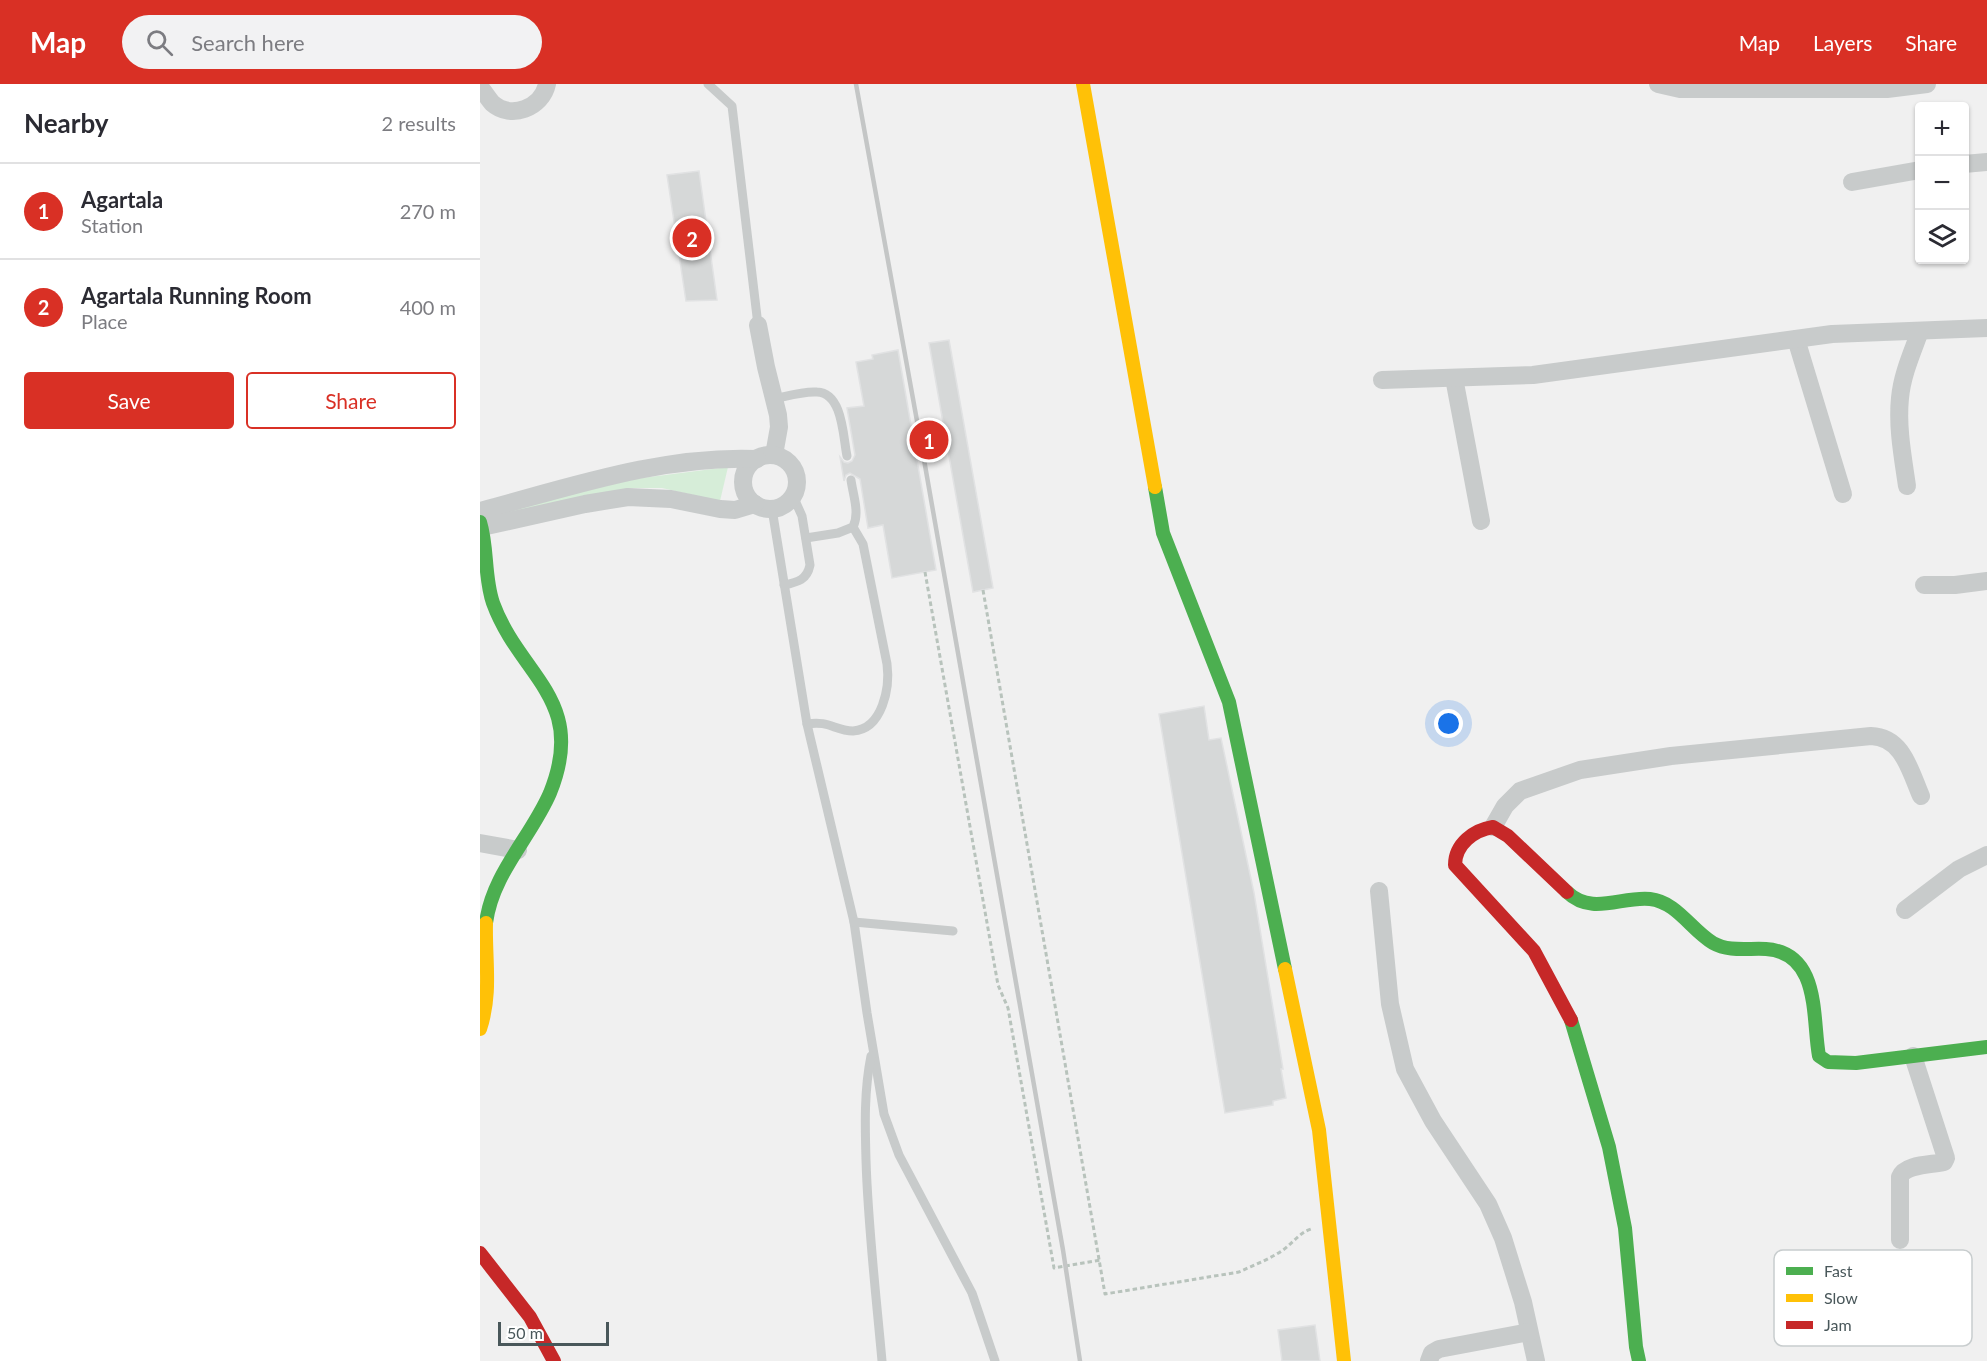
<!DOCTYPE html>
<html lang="en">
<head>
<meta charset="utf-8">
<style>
	:root { --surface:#fff; --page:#f2f2f3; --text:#2b2b33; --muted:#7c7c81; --line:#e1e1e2; --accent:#d93025 }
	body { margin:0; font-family:Lato,sans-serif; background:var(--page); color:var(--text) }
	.controls { position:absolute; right:18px; top:18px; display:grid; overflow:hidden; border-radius:6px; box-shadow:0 2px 4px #0004 }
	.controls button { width:54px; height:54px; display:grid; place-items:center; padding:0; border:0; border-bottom:2px solid var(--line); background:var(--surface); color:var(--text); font:30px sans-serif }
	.scale { position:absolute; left:18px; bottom:15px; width:111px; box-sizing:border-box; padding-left:6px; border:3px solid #49575a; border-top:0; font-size:16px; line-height:21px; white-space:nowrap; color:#49575a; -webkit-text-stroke:4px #fff; paint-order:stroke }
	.you { position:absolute; left:969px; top:640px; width:21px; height:21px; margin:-15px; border:4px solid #fff; border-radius:50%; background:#1a73e8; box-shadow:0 0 0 9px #1a73e833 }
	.badge { display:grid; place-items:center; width:39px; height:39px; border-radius:50%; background:var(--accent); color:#fff; font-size:20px; font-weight:700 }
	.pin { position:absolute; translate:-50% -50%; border:3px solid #fff; box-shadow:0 2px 6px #0006 }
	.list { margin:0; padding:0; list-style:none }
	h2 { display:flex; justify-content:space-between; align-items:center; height:78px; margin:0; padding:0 24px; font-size:26px }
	h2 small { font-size:20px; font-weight:400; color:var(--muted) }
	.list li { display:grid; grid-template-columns:39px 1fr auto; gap:18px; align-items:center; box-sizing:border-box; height:96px; padding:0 24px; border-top:2px solid var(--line) }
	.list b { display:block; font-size:22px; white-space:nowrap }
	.list p { margin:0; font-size:20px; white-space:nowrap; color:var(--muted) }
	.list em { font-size:20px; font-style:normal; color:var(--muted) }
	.actions { display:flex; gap:12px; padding:18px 24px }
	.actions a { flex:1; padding:14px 0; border:2px solid var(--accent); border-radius:6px; text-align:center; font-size:21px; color:var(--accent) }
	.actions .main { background:var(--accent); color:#fff }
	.icon { flex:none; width:33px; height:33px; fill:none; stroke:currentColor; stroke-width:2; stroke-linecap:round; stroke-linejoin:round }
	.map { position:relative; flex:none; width:1507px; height:1277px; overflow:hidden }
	header { display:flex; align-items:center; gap:36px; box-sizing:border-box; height:84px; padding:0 30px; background:var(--accent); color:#fff }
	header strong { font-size:28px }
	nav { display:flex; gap:33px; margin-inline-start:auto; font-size:21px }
	.search { width:420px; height:54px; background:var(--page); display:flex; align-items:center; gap:15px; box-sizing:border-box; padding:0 21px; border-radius:33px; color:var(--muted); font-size:22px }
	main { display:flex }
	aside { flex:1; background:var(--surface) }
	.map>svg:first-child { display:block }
</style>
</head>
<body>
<header>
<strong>Map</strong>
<div class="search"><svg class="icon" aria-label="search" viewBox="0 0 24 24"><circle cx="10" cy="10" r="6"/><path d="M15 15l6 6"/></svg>Search here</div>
<nav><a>Map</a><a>Layers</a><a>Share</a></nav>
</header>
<main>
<aside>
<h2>Nearby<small>2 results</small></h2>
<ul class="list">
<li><span class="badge">1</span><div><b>Agartala</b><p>Station</p></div><em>270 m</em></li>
<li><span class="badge">2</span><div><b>Agartala Running Room</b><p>Place</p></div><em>400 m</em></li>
</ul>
<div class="actions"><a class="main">Save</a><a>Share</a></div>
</aside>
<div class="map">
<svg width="1507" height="1277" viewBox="0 0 1507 1277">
	<rect width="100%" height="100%" fill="#f0f0f0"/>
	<path fill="#d6edd8" d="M248,383L240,417L182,404H154L123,409L15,435L14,429L154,395Z"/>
	<g fill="#d6d8d8" stroke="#e1e2e3" stroke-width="1.5">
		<path d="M219,87L237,216L206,217L187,91Z"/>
		<path d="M469,256L513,504L493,508L449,259Z"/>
		<path d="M418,266L456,486L412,494L403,441L388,444L380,395L370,389L366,391L364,397L360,373L364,378L368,379L372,377L375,371L367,324L384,322L376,278L393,275L392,271Z"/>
		<path d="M724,622L729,656L741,654L774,809L803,985H801L806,1014L793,1017V1021L745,1029L679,630Z"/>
		<path d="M835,1241L840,1277H802L798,1246Z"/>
	</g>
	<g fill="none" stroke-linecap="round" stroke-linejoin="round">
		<g stroke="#b8c3bc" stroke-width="3" stroke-dasharray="4.5 3" stroke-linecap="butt">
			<path d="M445,488L518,901L528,924L574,1184L621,1176"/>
			<path d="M503,506L625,1210L759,1188C774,1181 790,1175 803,1166C813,1159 819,1149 831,1145"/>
		</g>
		<g stroke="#c8cbcb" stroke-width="9">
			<path d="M228,0L252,22L278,241"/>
			<path d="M294,315C308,312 323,307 337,308C363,309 363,353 367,372"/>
			<path d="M292,425L327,640L374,838L387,929L404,1030L419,1071L492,1209L515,1277"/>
			<path d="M326,454L358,449L373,443C380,429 373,411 371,396"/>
			<path d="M304,501C318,498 327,496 330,481L322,432L313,412"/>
			<path d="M327,640C349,636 355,647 373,647C403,645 410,603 407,580L383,460L373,443"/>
			<path d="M374,838L473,847"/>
			<path d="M391,972C384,1007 385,1041 386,1076C388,1143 396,1210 402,1277"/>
		</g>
		<g stroke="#c8cbcb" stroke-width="18">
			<path d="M1178,0L1200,5H1407L1447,0"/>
			<path d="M0,3C4,8 8,14 12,19C31,36 62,24 67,0"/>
			<path d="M1484,80L1507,78"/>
			<path d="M1372,98L1440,86"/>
			<path d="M278,241L286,283L298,331L299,343L294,371"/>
			<path d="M1316,255L1363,410"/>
			<path d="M974,294L1001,437"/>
			<path d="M902,296L1053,291L1352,250L1507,244"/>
			<circle cx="290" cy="398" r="27"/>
			<path d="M1427,402C1423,374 1417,343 1420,314C1422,291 1432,269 1440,247"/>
			<path d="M0,427C90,403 183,371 277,375"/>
			<path d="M2,443L105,420L148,413L191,415L240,425L255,426L275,420"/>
			<path d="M1444,501H1475L1507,497"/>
			<path d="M1013,743L1025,722L1040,707L1100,686L1191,672L1391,652C1423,653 1430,687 1441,712"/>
			<path d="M0,759L38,766"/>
			<path d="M899,807L910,920L925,985L953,1037L1008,1120L1023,1154L1043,1218L1056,1277"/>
			<path d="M1425,826L1479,785L1507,771"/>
			<path d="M1420,1156V1093C1425,1080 1451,1081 1464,1078L1466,1074L1433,972"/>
			<path d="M949,1277L952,1269L959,1265L1049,1248"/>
		</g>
		<g stroke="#4caf50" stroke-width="14">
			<path d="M675,403L683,449L749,618L805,885"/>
			<path d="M0,438C8,464 4,493 13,519C40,593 108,615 70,709C51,753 12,790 6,839"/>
			<path d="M1087,808C1112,832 1141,812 1170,815C1197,818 1211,846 1233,859C1249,868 1268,864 1286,865C1341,869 1332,934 1339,972L1348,978L1376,979L1507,963"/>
			<path d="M1091,936L1129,1063L1145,1144L1156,1263L1159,1277"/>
		</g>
		<g stroke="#ffc107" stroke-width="14">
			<path d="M603,0L675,403"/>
			<path d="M805,885L839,1046L864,1277"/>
			<path d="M0,945C12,909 5,876 6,839"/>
		</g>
		<g stroke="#c62828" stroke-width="14">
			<path d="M1087,808L1028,752L1013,743C994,746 975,760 975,781L1054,867L1091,936"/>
			<path d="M0,1169L50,1233L74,1277"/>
		</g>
		<path stroke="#c4c6c6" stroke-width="4.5" d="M376,0L443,370L583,1166L600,1277"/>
	</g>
	<rect x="1294" y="1166" width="198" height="96" rx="9" fill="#fff" stroke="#c8cdce" stroke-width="1.5"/>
	<rect x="1306" y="1183" width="27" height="8" fill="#4caf50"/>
	<rect x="1306" y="1210" width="27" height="8" fill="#ffc107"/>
	<rect x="1306" y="1237" width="27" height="8" fill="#c62828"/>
	<g font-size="16" fill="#49575a">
		<text x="1344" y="1193">Fast</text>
		<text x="1344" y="1220">Slow</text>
		<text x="1344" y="1247">Jam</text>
	</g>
</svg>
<div class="controls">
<button>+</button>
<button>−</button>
<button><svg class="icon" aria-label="layers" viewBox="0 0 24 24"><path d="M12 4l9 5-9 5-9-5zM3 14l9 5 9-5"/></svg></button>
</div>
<div class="scale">50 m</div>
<div class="you"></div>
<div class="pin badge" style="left:449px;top:356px">1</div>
<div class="pin badge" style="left:212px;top:154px">2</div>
</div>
</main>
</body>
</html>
